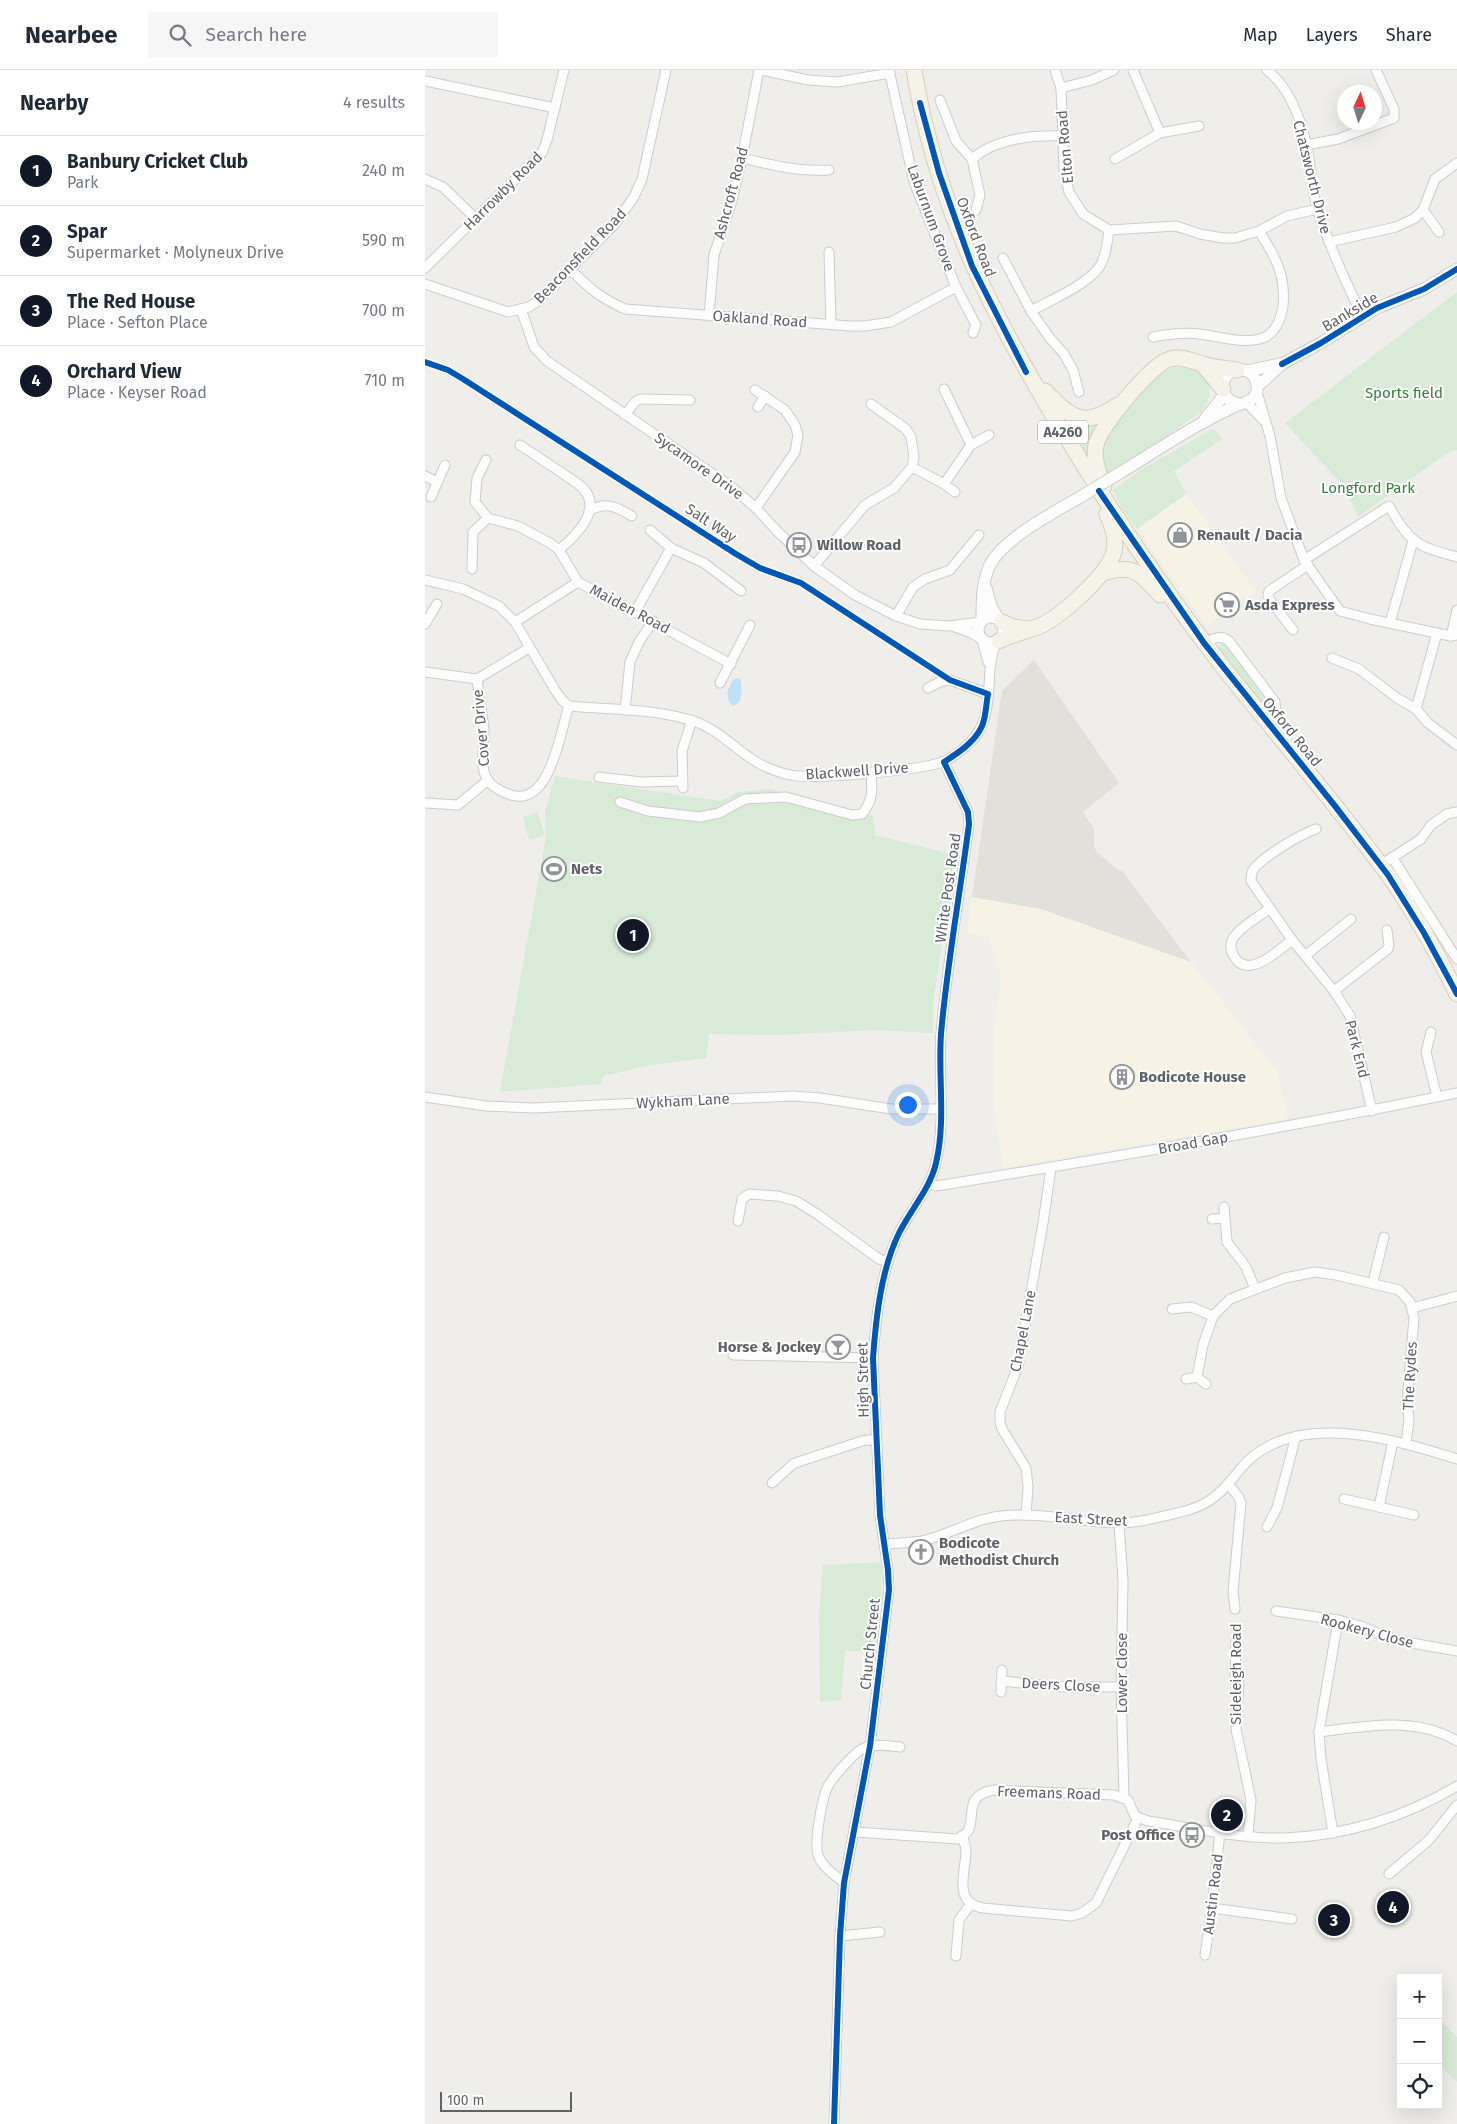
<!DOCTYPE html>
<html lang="en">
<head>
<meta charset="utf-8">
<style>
	:root { --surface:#fff; --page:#f6f6f7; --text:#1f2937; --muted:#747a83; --line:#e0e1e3; --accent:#111827 }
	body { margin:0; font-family:"Fira Sans",sans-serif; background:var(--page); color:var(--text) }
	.controls { position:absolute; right:15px; bottom:15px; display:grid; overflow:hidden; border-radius:0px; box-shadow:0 5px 20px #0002 }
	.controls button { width:45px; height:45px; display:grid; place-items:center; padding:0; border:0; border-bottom:1px solid var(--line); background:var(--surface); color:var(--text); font:25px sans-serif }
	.compass { position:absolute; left:912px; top:15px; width:45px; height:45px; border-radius:50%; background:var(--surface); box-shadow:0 5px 20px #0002; rotate:4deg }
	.scale { position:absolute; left:15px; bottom:12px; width:132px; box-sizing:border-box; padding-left:5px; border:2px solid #5f6368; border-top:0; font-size:14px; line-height:18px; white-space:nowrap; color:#5f6368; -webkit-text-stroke:4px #fff; paint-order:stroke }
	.you { position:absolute; left:482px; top:1034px; width:18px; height:18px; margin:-12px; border:4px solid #fff; border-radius:50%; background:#1a73e8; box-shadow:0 0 0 8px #1a73e833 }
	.badge { display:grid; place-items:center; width:32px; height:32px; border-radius:50%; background:var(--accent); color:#fff; font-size:16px; font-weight:700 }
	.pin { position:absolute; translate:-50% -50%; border:2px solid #fff; box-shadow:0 1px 5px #0006 }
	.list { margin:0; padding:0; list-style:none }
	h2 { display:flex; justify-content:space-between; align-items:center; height:65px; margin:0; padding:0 20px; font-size:21px }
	h2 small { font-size:16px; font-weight:400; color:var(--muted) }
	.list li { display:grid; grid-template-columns:32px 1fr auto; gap:15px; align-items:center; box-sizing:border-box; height:70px; padding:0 20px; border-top:1px solid var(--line) }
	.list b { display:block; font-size:19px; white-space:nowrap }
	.list p { margin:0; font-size:16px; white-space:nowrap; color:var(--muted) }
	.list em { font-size:16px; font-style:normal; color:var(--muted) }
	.icon { flex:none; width:28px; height:28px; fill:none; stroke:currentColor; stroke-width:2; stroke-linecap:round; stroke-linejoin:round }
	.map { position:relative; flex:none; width:1032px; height:2054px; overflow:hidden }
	header { display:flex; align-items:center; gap:30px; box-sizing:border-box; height:70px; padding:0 25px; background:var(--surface); border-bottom:1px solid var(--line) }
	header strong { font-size:24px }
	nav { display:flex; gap:28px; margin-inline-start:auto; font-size:18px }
	.search { width:350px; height:45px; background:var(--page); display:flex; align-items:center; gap:12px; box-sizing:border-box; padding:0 18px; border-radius:0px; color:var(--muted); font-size:19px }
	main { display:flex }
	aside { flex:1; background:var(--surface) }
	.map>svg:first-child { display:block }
</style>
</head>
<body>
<header>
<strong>Nearbee</strong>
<div class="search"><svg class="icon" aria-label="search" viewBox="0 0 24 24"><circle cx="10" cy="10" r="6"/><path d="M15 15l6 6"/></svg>Search here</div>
<nav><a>Map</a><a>Layers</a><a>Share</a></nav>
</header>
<main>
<aside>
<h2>Nearby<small>4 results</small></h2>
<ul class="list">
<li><span class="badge">1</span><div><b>Banbury Cricket Club</b><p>Park</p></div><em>240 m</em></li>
<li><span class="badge">2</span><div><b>Spar</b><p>Supermarket · Molyneux Drive</p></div><em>590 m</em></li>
<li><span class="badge">3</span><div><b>The Red House</b><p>Place · Sefton Place</p></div><em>700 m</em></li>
<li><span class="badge">4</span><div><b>Orchard View</b><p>Place · Keyser Road</p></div><em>710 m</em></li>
</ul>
</aside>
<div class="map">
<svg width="1032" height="2054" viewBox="0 0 1032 2054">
	<rect width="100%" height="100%" fill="#efeeea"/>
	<g fill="#f7f3e4">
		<path d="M761,424L831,521L782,556L712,459Z"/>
		<path d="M547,827L616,839L766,892L852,1002L863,1049L578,1098L568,1029L569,960L576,907L564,866L542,864Z"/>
	</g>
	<path fill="#e2e0da" d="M609,590L694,713L658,742L669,759V776L671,781L690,798L698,802L766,892L616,839L547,827L577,621Z"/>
	<g fill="#d8ebd6">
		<path d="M1032,222V380L1025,381L933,447L916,413L860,353Z"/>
		<path d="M758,295L778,301C786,316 788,326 777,341L683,406C678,397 673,383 676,372C679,364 727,311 736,304C743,299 750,297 758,295Z"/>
		<path d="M632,337L675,351L672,404L644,361Z"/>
		<path d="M787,359L790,360L797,369L749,401L761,424L712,459L697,439L688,420L714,401Z"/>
		<path d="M796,571L804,575L802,577L844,632L846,631L848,640L845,643L793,578Z"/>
		<path d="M130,706L295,731L313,722L345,719L448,745L450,765L530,785L508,934V963L447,960L353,965L284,964L281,988L220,996L179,1006L176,1014L75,1022L121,767L120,741Z"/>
		<path d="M113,742L120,766L104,770L98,747Z"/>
		<path d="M456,1492V1524L451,1581H420L416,1630L395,1632L394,1544L398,1495Z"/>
		<path d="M1013,1948L1032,1967V2012L1013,1994Z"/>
	</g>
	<path fill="#bfe0f9" d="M315,608C317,619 319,632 308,636C299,627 302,619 309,609Z"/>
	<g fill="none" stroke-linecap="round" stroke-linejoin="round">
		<defs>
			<g id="minor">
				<path d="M336,0L383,10L412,12L465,3"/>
				<path d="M464,0L489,112L531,217L551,255L548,263"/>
				<path d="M630,0L636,18L639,99L644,122L658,144L684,160L751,156L775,164L798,168H810L834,161L862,146L892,139"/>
				<path d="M708,0L735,63"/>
				<path d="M842,0C865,18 877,52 883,81C886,101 887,122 893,141C905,178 921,213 938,247"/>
				<path d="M0,11L130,38"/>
				<path d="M636,18L667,10L689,0"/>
				<path d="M515,30L531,71L547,89L555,125L551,140"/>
				<path d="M881,75L913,69L969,48V39L951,0"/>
				<path d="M317,88C346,95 373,102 404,100"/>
				<path d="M547,89C571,68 606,65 637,66"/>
				<path d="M690,89L735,63L774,56"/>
				<path d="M0,109L18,117L51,149"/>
				<path d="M998,140L1014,162"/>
				<path d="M904,172L971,157L990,148L998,140L1010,109L1032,93"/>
				<path d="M404,182L406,254"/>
				<path d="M578,188L606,241L624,267L639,284L648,300L654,322"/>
				<path d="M0,198L117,83L122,70L139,0"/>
				<path d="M145,199C165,219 174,227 200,239L425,256H440L466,252L531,217"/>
				<path d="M0,214L83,242L104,237L113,231L190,154L209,127L217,109L241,0"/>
				<path d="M96,239L109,277L122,291L304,415L331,438L352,461L389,496L430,525L471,546L495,554L524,556L555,552"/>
				<path d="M606,241C626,230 657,217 672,200C681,190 682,172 684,160"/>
				<path d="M284,246L289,185L306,134L317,88L334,0"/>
				<path d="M728,267C744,264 758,262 774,264C793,266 816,274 835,269C850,265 856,249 858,236C861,205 850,186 834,161"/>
				<path d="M330,320L360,340L370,355L373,365L370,382L331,438"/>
				<path d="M832,322L845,366L856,428L879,490L915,541L945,549L1026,566L1032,565"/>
				<path d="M822,333L838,350"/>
				<path d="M333,337L340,326"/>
				<path d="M200,345L210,332L215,329L265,330"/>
				<path d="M95,375L152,413C182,435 154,463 134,480"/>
				<path d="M546,375L564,365"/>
				<path d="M61,390L52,408L50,432L63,448L93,456L125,473L134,480L153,512L306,594"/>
				<path d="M487,397L519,414L546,375L519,319"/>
				<path d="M0,406L12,412"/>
				<path d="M519,414L530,422"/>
				<path d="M6,427L20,395"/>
				<path d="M164,441C181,431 192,437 207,446"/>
				<path d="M225,460L246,478L279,493L316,521"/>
				<path d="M879,490L964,436C985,473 991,476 1032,487"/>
				<path d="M389,496L440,435L469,418L487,397L489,387L486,367L481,359L446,334"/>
				<path d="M47,499L48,462L63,448"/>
				<path d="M0,510L38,519L74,536L90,552L130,620L137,630L144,636C185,640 228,638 268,651C297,660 314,685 341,697C348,700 358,704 366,705C389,710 499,700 520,691C531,686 545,674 552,664C570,638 559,602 571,573"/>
				<path d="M210,542L246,478"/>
				<path d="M471,546L488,517L500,509L525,500L554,465"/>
				<path d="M90,552L153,512"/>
				<path d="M965,553L988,471"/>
				<path d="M0,554L12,534"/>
				<path d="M530,557L544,562L555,568"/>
				<path d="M868,560L845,530L843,525L844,521L883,495"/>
				<path d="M1026,566L1032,540"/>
				<path d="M557,570L563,592"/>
				<path d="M779,573C788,569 795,564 804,571L850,632L851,641L842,652"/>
				<path d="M907,588L934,599L972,628L991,639L1003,653L1032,675"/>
				<path d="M0,602L52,609L104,578"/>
				<path d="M52,609C54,626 58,644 59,662C59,676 55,695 61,707C65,716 77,722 86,725C126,737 135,661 144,636"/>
				<path d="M295,613L325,555"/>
				<path d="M503,618L517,611L525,610L563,624"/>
				<path d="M991,639L1012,563"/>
				<path d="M200,640L205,592L214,572L228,551"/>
				<path d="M174,707L216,712L257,711"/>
				<path d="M258,718L257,681L267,650"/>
				<path d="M195,732L223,741L275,747L294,743L320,729L361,727L427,745L437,744C449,729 447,721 446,702"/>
				<path d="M1,733L33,735L63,710"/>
				<path d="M891,759C876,764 837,787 828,800C826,804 826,807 826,811L867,870L909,921L925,946L947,1041"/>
				<path d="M967,787L1032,889"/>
				<path d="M954,796L996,769L1006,755L1022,744L1032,742"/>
				<path d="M845,838C834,847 816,856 808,868C805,873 805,881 809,886C822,911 854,880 867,870"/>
				<path d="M881,885L926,849"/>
				<path d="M909,921L963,879L964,875L962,860"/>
				<path d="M1006,962L1001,982L1012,1027"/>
				<path d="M0,1027L61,1036L109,1038L368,1026L395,1028L466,1039H516"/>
				<path d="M504,1113L511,1116L518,1115C690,1087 862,1058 1032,1023"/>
				<path d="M799,1137L802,1172L821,1197L830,1219"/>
				<path d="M787,1149L799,1148"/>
				<path d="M313,1151L317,1129L324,1124L353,1126L371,1131L392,1144L454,1189L463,1192"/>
				<path d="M948,1212L959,1167"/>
				<path d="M987,1238L1032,1226"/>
				<path d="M747,1239L766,1237L788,1246"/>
				<path d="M308,1285L448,1288"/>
				<path d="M761,1309L772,1307"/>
				<path d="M781,1314L772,1307L778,1275L788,1246L805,1229L860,1208L890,1202L911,1205L974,1220L985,1232L989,1248L982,1332L984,1350L981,1374"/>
				<path d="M347,1413L368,1394L376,1391L437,1371L452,1369"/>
				<path d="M803,1414L813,1426L816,1433L808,1522L810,1539"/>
				<path d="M919,1429L989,1445"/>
				<path d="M954,1437L968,1371"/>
				<path d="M601,1445L603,1417L601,1398L577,1359L575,1352V1342L593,1296L618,1153L626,1098"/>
				<path d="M694,1453L698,1511L696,1617L699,1727"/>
				<path d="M842,1457L852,1438L871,1366"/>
				<path d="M460,1474C472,1473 485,1473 497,1471C524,1465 548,1449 576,1446C615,1442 654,1452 693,1453C714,1453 736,1447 756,1442C779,1437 794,1426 808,1408C814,1401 819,1394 826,1388C880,1342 972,1370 1032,1389"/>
				<path d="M851,1541L913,1550L936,1556L959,1566L981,1572L1032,1581"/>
				<path d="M811,1570L810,1610L814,1613L811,1659L826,1730L823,1766"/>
				<path d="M576,1611L639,1617H696"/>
				<path d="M576,1622L577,1600"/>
				<path d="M894,1662L913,1550"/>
				<path d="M430,1762L533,1769C536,1767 541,1764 543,1761C551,1746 538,1725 569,1720L689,1725L703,1730L710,1746L723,1751C768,1758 814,1769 859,1768C920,1766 980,1747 1032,1716"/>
				<path d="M908,1763L896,1689L894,1662C939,1656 991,1646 1032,1671"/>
				<path d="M537,1766C539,1771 541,1777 541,1782C540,1804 528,1833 558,1838L647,1846L657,1843L671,1833L713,1748"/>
				<path d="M964,1804L1004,1770L1032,1735"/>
				<path d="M419,1813C410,1805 397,1797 393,1785C389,1772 397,1728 403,1716C409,1706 427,1685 437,1679C447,1673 464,1676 475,1677"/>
				<path d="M787,1838L867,1849"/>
				<path d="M415,1866L455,1862"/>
				<path d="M780,1885L787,1838L795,1762"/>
				<path d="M531,1886L534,1850L545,1835"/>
				<path d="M409,2054L415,1866L419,1813L445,1676L464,1520L463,1500L455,1445L448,1288C451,1247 456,1200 474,1163C486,1139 505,1119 511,1093C521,1051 513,1007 516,964C522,894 535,824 544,754L543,742L519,692"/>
			</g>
			<g id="tertiary">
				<path d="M822,301L855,294"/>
				<path d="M833,316L857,294L896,273L952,238L999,219L1032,199"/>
				<path d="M780,349L799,325"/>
				<path d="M693,404C722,387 749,368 779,352C790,346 801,340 813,335C818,333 823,333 827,329C837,320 832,302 818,300C795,296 789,331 815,334"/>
				<path d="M561,518L566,536L574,550"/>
				<circle cx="566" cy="560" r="13"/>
				<path d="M557,550C557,533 557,513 564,497C575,471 627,443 652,429"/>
			</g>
			<g id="primary">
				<path d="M489,0C512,142 573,257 648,378C695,455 746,531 802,602C856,670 913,736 964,806C990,843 1012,883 1032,924"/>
				<path d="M778,295L798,319"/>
				<path d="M620,321C647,348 657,359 693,335"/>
				<path d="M679,416C674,403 668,390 671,375C674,358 727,293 745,289C758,286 766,291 778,294C789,298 801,298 812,300"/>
				<path d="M679,503C709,493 716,504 735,525"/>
				<path d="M577,552L588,557L604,559"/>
				<path d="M574,571C587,564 603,561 617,555C637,545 685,503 689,481C692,468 687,456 682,444"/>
			</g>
		</defs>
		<use href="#minor" stroke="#cbcccc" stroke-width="11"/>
		<use href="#tertiary" stroke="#cbcccc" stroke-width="13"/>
		<use href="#primary" stroke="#d7ceb8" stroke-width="17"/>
		<use href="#minor" stroke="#fdfcfc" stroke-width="9"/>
		<use href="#tertiary" stroke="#fdfcfc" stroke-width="11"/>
		<use href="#primary" stroke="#f4f2e9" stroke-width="15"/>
		<defs>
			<path id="tertiary-bridge" d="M652,429L693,404"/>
		</defs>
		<use href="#tertiary-bridge" stroke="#cbcccc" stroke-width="13" stroke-linecap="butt"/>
		<use href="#tertiary-bridge" stroke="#fdfcfc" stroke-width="11"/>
		<defs>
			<g id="cycleway">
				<path d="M495,33L514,103L547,196L601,302"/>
				<path d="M0,292L23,300L38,309L311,484L335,498L376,513L525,610L563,624C561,634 561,647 557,656C550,672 533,683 519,692L543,742L544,754C535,824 522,894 516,964C513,1007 521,1051 511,1093C505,1119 486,1139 474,1163C456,1200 451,1247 448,1288L455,1445L463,1500L464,1520L445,1676L419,1813L415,1866L409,2054"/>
				<path d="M857,294L896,273L952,238L999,219L1032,199"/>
				<path d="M674,421L779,573L910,736L963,805L999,863L1032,924"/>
			</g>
		</defs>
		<use href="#cycleway" stroke="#fff" stroke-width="9"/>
		<use href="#cycleway" stroke="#0057b8" stroke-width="6"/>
	</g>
	<defs>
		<symbol id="shop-ring" viewBox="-11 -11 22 22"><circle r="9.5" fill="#fff" stroke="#919496" stroke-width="1.5"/><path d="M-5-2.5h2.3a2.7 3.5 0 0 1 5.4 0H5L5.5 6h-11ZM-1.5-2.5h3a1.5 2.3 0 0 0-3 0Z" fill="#919496"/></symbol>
		<symbol id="bus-ring" viewBox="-11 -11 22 22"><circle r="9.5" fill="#fff" stroke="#919496" stroke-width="1.5"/><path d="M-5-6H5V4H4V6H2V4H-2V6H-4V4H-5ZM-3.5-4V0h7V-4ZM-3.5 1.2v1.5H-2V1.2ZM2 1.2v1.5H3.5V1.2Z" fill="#919496"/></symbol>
		<symbol id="supermarket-ring" viewBox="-11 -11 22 22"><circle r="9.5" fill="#fff" stroke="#919496" stroke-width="1.5"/><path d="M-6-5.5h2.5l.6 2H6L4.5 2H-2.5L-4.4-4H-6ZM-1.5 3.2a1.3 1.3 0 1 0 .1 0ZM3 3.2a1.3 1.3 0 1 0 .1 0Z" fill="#919496"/></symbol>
		<symbol id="stadium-ring" viewBox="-11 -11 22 22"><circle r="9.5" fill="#fff" stroke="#919496" stroke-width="1.5"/><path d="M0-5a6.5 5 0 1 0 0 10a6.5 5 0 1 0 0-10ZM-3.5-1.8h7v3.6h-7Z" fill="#919496"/></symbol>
		<symbol id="building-ring" viewBox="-11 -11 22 22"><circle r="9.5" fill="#fff" stroke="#919496" stroke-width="1.5"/><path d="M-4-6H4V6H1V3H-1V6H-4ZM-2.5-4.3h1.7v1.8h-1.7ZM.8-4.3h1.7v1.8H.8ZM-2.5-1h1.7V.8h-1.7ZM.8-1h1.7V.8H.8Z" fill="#919496"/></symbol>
		<symbol id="bar-ring" viewBox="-11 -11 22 22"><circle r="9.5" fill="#fff" stroke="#919496" stroke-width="1.5"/><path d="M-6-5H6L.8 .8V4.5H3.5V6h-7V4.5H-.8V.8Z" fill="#919496"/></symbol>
		<symbol id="church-ring" viewBox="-11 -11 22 22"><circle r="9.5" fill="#fff" stroke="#919496" stroke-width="1.5"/><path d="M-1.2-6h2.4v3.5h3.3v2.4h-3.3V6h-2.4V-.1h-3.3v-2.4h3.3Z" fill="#919496"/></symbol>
	</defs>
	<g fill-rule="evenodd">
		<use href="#shop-ring" x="741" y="451" width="28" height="28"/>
		<use href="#bus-ring" x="360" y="461" width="28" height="28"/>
		<use href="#supermarket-ring" x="788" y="521" width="28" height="28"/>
		<use href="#stadium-ring" x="115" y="785" width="28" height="28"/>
		<use href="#building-ring" x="683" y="993" width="28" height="28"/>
		<use href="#bar-ring" x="399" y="1263" width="28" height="28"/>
		<use href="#church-ring" x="482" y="1468" width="28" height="28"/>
		<use href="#bus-ring" x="753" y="1751" width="28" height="28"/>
	</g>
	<g text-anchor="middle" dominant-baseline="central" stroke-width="4" stroke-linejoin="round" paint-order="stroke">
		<rect fill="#fff" stroke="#8f9295" stroke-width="1" x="613" y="350.5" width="50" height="23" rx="4"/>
		<g font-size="14" font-weight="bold" fill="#5f6368">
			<text x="638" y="362">A4260</text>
		</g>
		<g font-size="15" fill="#5f6368" stroke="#fff">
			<text transform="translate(640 77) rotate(-95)">Elton Road</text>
			<text transform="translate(887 107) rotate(76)">Chatsworth Drive</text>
			<text transform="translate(78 121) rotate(-45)">Harrowby Road</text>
			<text transform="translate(306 123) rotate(-75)">Ashcroft Road</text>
			<text transform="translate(506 148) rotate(70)">Laburnum Grove</text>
			<text transform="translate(551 167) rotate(69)">Oxford Road</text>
			<text transform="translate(155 186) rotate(-46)">Beaconsfield Road</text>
			<text transform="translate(925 242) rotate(-31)">Bankside</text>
			<text transform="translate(335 249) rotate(4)">Oakland Road</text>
			<text transform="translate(274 396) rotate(35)">Sycamore Drive</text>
			<text transform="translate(286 453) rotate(33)">Salt Way</text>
			<text transform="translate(205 539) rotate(28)">Maiden Road</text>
			<text transform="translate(56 658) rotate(-95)">Cover Drive</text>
			<text transform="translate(867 662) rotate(51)">Oxford Road</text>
			<text transform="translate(432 701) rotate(-4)">Blackwell Drive</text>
			<text transform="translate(523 818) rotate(-82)">White Post Road</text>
			<text transform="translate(932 979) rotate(76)">Park End</text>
			<text transform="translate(258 1031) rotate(-3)">Wykham Lane</text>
			<text transform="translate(768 1073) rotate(-10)">Broad Gap</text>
			<text transform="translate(598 1261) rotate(-79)">Chapel Lane</text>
			<text transform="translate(985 1306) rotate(-87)">The Rydes</text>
			<text transform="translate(438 1310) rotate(-91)">High Street</text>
			<text transform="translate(666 1449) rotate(3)">East Street</text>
			<text transform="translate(942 1561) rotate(15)">Rookery Close</text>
			<text transform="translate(445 1574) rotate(-84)">Church Street</text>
			<text transform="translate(697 1603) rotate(-90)">Lower Close</text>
			<text transform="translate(811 1604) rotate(-90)">Sideleigh Road</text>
			<text transform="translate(636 1615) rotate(3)">Deers Close</text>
			<text transform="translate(624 1723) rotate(2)">Freemans Road</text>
			<text transform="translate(788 1824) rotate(-83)">Austin Road</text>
		</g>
		<g font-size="15" fill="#348238" stroke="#fff">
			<text x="979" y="323">Sports field</text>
			<text x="943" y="418">Longford Park</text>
		</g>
		<g font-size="15" font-weight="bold" fill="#5f6368" stroke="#fff" text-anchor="start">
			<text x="772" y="465">Renault / Dacia</text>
			<text x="392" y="475">Willow Road</text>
			<text x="820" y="535">Asda Express</text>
			<text x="146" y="799">Nets</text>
			<text x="714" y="1007">Bodicote House</text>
			<text x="396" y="1277" text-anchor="end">Horse &amp; Jockey</text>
			<text x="514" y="1473">Bodicote<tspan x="514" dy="17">Methodist Church</tspan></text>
			<text x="750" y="1765" text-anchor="end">Post Office</text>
		</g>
	</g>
</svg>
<div class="controls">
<button>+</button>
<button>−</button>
<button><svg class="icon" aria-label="locate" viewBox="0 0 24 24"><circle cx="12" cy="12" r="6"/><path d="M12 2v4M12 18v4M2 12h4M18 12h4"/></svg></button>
</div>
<svg class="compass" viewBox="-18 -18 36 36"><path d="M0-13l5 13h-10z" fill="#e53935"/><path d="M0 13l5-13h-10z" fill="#747a83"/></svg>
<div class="scale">100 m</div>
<div class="you"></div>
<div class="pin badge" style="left:208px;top:865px">1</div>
<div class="pin badge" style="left:802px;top:1745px">2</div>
<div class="pin badge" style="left:909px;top:1850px">3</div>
<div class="pin badge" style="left:968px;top:1837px">4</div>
</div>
</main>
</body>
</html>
